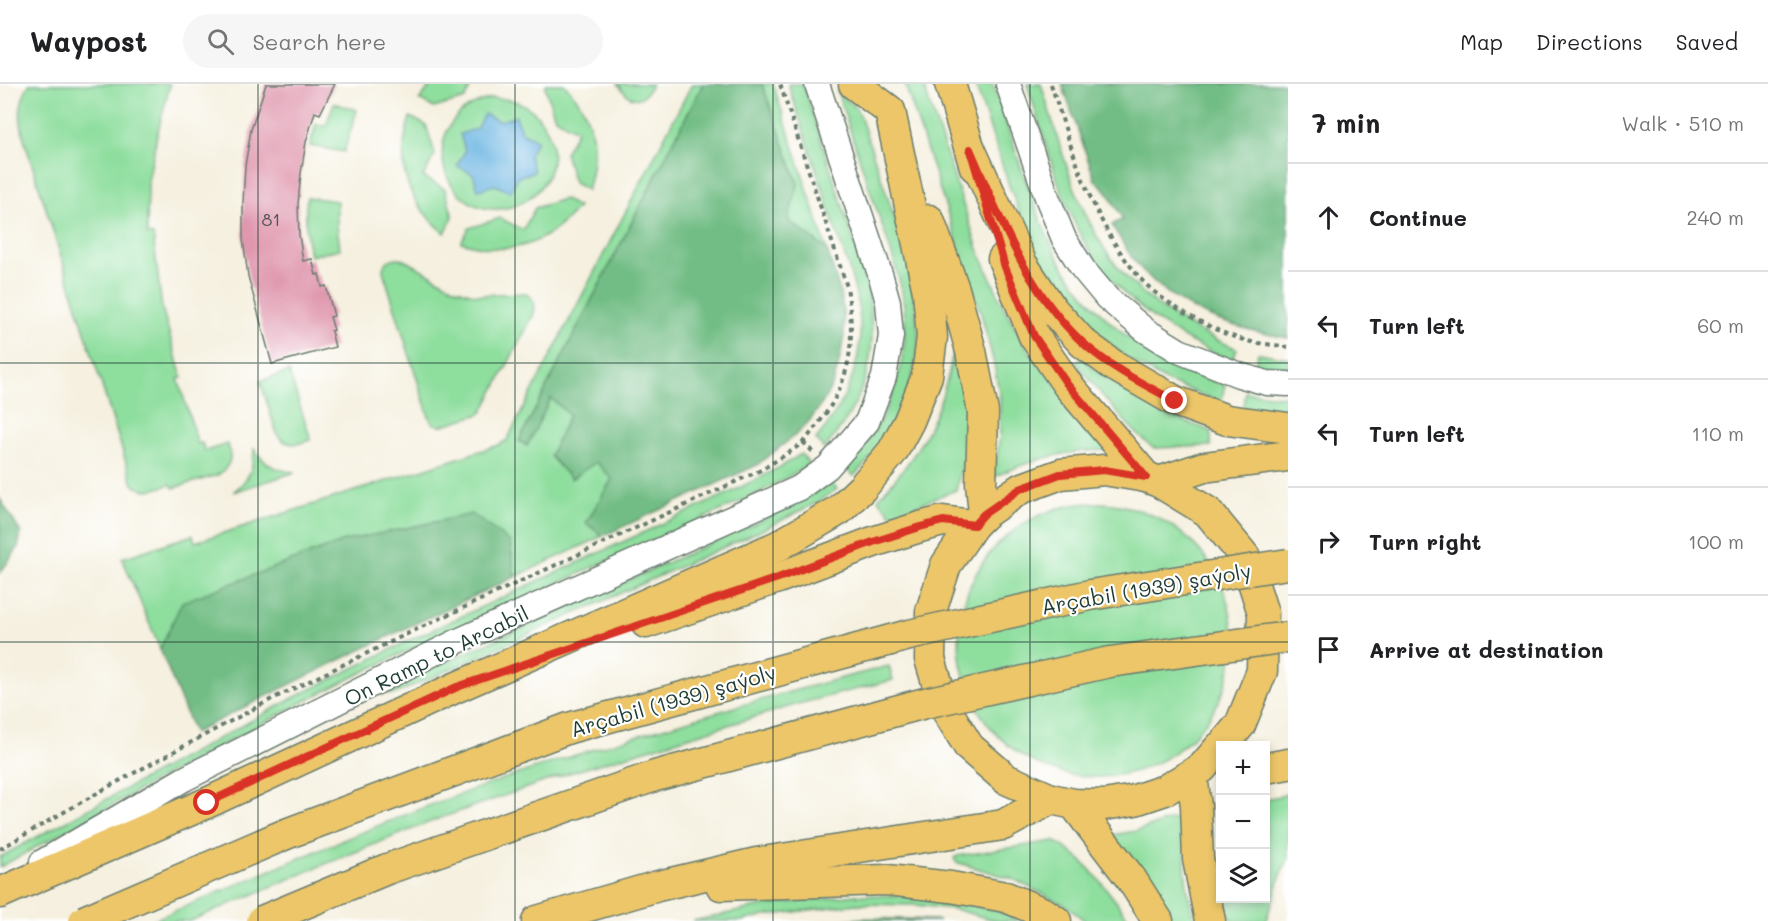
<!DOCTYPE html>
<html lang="en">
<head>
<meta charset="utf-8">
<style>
	:root { --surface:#fff; --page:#f6f6f6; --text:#202124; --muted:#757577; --line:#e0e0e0 }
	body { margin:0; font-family:Mali,sans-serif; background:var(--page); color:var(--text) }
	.controls { position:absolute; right:18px; bottom:18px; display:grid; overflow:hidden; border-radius:0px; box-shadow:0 3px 9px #0003 }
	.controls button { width:54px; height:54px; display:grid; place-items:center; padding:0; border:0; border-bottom:2px solid var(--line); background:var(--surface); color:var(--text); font:30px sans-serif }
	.stop { position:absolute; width:18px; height:18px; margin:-14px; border:4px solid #d93025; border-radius:50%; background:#fff }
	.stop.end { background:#d93025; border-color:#fff; box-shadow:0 2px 6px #0008 }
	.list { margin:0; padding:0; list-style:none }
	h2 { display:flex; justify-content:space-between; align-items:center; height:78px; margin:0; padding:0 24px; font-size:26px }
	h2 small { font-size:20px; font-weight:400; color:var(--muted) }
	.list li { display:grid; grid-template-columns:39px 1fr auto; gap:18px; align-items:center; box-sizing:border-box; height:108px; padding:0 24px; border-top:2px solid var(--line) }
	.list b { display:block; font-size:22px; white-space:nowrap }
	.list em { font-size:20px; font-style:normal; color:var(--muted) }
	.icon { flex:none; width:33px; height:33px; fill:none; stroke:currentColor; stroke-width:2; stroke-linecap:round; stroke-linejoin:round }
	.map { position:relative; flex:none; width:1288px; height:837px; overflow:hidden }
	header { display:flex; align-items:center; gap:36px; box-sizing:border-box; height:84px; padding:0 30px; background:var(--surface); border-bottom:2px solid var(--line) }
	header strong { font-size:28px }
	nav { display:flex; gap:33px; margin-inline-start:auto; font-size:21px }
	.search { width:420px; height:54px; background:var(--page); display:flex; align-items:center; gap:15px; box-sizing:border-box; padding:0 21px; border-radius:33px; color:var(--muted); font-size:22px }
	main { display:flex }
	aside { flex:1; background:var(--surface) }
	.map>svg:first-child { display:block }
</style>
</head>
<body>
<header>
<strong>Waypost</strong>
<div class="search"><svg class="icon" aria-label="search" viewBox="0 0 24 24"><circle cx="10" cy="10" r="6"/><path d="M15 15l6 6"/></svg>Search here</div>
<nav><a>Map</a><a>Directions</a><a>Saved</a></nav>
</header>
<main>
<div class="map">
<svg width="1288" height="837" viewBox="0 0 1288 837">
	<rect width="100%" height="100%" fill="#fff"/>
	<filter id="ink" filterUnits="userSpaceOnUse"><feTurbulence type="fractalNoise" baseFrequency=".0167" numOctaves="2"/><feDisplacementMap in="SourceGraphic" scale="12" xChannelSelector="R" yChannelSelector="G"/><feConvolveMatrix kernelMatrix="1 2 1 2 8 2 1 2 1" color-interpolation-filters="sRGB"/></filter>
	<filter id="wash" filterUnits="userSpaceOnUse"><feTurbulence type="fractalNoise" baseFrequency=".008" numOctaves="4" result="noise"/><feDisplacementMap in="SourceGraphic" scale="24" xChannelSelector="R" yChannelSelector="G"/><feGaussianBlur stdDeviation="1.35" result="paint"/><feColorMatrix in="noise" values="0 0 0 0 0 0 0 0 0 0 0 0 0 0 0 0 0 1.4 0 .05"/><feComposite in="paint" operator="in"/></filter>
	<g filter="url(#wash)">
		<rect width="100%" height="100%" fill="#f5f0df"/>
		<g fill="#8ede9e" stroke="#568e69" stroke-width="1.5" fill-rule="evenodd">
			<path d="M29,0H170L157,51L148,97L147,150L153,151L162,224L182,294L178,295L198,360L202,359L205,367L228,360C232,374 231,382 218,391L173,404L171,400C158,404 144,411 133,400L24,55C19,33 18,20 29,0Z"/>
			<path d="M432,0H472L465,15L434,24L419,16Z"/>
			<path d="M546,0H564C595,30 599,67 587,106L574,99L565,69L577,46L555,34L545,3Z"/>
			<path d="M618,0H652C641,21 630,18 618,0Z"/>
			<path d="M692,0H703L519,357L527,362L551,314L569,331L596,378L613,395L586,439L603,452L515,493L510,458L183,518L160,565L122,474L193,451L195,458L499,361L507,356Z"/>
			<path d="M762,0H773L827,166L788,136L798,100Z"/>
			<path d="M788,0H803L861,179C882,253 875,306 824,365L816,355C846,321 865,275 859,229C855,195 841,163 831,131C817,88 803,44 788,0Z"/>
			<path d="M905,0H923L978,165L1004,224L1030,269L1109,366C1068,366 1031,375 994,393L1000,350V313L994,280L982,233Z"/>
			<path d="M975,0H993C1007,40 1019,81 1035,121C1042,141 1050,160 1061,179C1088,222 1128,259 1174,283C1190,291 1209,295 1225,301L1221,318L1166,297L1128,275L1090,243L1066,216L1047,189L1032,159L1010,104Z"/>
			<path d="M1027,0H1041C1059,56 1073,117 1106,167C1136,213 1186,244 1237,265L1232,277C1180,256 1131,224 1097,178C1063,132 1045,55 1027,0Z"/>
			<path d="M837,7L856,24L860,32L906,167C912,188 914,209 916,231C917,239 919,249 918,258C915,307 888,358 854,392L845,384C890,338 914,271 902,208C896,179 886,152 876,124C863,85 850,46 837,7Z"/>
			<path d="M493,14C503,15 512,15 520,19C550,33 563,73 543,100C534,113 522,121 506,124C441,137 409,32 493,14ZM465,67L473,90L458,82Z"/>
			<path d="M334,19L357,26L344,68L310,62L316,40L326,42Z"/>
			<path d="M410,33L426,41L435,70L423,93L445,105L453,133L445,149C405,116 395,82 410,33Z"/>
			<path d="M307,113L337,117V141L340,165L310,172C306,152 304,133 307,113Z"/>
			<path d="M564,115L578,123C546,162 510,173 461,158L469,144L500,134L523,146L535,124Z"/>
			<path d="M398,174L407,177L454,204L477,211L526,209C535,215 537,222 533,232L483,327L480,330L440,342L432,339L429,333L383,187C383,178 389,175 398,174Z"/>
			<path d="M956,266C960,283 965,300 967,317C972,347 963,377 956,406L892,431L878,415C887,404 897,394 905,383C931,349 946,309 953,268Z"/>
			<path d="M1258,269L1288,274V285L1255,281Z"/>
			<path d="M1081,274C1107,296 1136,316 1167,330C1181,337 1196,341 1211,347V362L1153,364C1124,340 1100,308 1076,279Z"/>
			<path d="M289,288L311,356C298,360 286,364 277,350L260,297Z"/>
			<path d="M1245,308L1288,313V326L1243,323Z"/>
			<path d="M254,365C265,381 277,387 296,388L233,408C250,395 253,385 254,365Z"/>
			<path d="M801,370L809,380C764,410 712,430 663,452C581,489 500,525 418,562C275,628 138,707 0,783V773L293,614L410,556L731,408L782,382Z"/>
			<path d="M831,398L837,405L818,418L762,446L395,610H389L388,607L392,602L758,438L813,410Z"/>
			<circle cx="1096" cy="556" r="137"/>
			<path d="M889,582L893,596L798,620L569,689L435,736L318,783L190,837H151C243,798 335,758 428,722C579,666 734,621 889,582Z"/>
			<path d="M1288,710V776L1283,785L1268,830L1267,837H1231L1225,815L1266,814V715Z"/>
			<path d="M1186,731C1184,769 1183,800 1195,837H1171L1106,752L1136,747Z"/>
			<path d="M1054,757C1084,772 1111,810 1130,837H1085L1067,822L1013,795L956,778L954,774L957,772Z"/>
			<path d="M855,811L915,812L987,824L1008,831L1018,837H997L954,825L915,821L856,820L764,832L742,837H693L762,822Z"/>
		</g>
		<g fill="#72bd85" stroke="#487d5c" stroke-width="1.5">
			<path d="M703,0H762L798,100L788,136L827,166L838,201L843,224L844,252L839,279L833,299L823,318L811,335L798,349L757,381L603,452L586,439L612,395L596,378L571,395L550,372L569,331L551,314L527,362L519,357Z"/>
			<path d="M1062,0H1288V254C1229,244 1177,227 1137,180C1127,168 1120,154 1112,141L1123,135L1106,106L1095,96Z"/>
			<path d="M0,415L21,449L18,464L0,489Z"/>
			<path d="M472,430L510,458L515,493C407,543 300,594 194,649L160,565L182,518L344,457Z"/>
			<path d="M863,834L935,836L939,837H837Z"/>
		</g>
		<path fill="#68b3e1" stroke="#44788a" stroke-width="1.5" d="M484,30L500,37L516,32L521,48L537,56L529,71L534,88L518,93L510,108L495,101L478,106L473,90L457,82L465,67L460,50L476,45Z"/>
		<g id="blocks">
			<path fill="#e098af" d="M266,0H335L320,30L315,28L306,58L301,89L298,120L299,151L303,177L312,175L316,191L319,190L322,203L326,202L334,232L330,233L334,246L331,247L335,263L272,280L248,192L243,155V119L245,82L251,46Z"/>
		</g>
	</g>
	<g filter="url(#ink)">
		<use href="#blocks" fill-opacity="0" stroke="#6a7c70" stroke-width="1.5"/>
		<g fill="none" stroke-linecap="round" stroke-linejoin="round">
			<defs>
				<g id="minor">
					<path d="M1008,0L1047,113L1064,155L1083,185L1107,214L1145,246L1179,267L1239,291L1267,299L1288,300"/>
					<path d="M42,778L184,695L458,557L799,404L828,383L867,338L884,293L891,252L888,218L881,193L817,0"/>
				</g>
				<g id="major">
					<path d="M950,0L975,83"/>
					<path d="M970,65L1022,180L1052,225L1083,259L1113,281L1175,317L1227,336L1288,344"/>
					<path d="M929,136L954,205L971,267L983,328L981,400L984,430"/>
					<path d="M1003,175L1034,252L1067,300L1146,393"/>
					<path d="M1159,398L1204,383L1288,372"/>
					<path d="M646,539L778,494L873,458L920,443L943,437L973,441"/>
					<path d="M1220,663L1202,684L1165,706L1135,716L1104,721L1074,720L1051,715L1006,695L969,663L944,622L930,575L931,527L946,481L973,441L984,430L1020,405L1061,390L1104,386L1146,393L1159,398L1208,428L1245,473L1263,529L1262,587L1240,641L1222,662"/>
					<path d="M1266,684L1288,680"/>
					<path d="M1192,691L1196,722L1198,775L1210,837"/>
					<path d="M1074,720L1132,796L1158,837"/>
					<path d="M721,801L887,796L951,803L1006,813L1044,829L1056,837"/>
					<path d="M0,809L207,719L457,603L778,462L839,426L862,404L893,367L909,337L927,292L932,253L928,208L890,27L854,0"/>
					<path d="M537,837L658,802L756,779L1003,741L1051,715"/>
				</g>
			</defs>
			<use href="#minor" stroke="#6a7c70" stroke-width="27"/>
			<use href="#major" stroke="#6a7c70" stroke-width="33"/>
			<g stroke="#6a7c70" stroke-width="4" stroke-dasharray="4.5 4.5" stroke-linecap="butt">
				<path d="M1051,0C1073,69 1092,139 1141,195C1154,210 1171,220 1188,231C1208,242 1229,253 1252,258C1263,260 1276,261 1288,263"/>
				<path d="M803,358L813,368"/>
				<path d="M0,765L106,704L272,615L411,548L761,386C775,377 790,369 803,358C810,351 815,344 821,336C853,293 855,255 847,203L780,0"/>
			</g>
			<use href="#minor" stroke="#fff" stroke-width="24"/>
			<use href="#major" stroke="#ecc669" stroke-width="30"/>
			<defs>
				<g id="major-bridge">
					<path d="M84,837L286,750L569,644L909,551L1090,511L1288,480"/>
					<path d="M262,837L387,785L655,692L925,619L1110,578L1288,553"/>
				</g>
			</defs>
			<use href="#major-bridge" stroke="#6a7c70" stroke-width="33" stroke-linecap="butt"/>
			<use href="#major-bridge" stroke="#ecc669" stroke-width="30"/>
		</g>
	</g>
	<g fill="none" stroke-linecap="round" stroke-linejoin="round" filter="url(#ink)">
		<path stroke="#d93025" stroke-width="8" d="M207,719L457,603L778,494L873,458L920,443L943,437L974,441L984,430L1020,405L1060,390L1104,386L1146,393L1067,300L1034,252L1005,183L970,65C1000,134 1026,206 1082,258C1109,283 1143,300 1175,317"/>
	</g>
	<path fill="none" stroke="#1f3d34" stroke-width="1.5" stroke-opacity="0.55" d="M258,0V837M515,0V837M773,0V837M1030,0V837M0,279H1288M0,558H1288"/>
	<g text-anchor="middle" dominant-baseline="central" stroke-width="4.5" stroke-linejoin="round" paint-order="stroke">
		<g font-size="18" fill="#4f5453">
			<text x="271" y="135">81</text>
		</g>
		<g font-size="21" fill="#1f3d34" stroke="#fff">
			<text transform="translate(1146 504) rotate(-10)">Arçabil (1939) şaýoly</text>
			<text transform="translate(436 571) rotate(-26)">On Ramp to Arcabil</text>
			<text transform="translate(673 616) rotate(-16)">Arçabil (1939) şaýoly</text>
		</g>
	</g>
</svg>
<div class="controls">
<button>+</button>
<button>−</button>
<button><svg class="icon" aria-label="layers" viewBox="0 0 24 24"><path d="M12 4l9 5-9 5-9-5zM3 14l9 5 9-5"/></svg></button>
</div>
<div class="stop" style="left:207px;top:719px"></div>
<div class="stop end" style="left:1175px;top:317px"></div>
</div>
<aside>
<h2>7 min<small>Walk · 510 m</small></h2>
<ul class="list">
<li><svg class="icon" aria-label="ahead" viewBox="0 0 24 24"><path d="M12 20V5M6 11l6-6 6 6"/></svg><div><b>Continue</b></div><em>240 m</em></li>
<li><svg class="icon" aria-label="left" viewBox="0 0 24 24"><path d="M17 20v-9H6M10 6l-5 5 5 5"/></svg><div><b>Turn left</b></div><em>60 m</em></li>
<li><svg class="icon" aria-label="left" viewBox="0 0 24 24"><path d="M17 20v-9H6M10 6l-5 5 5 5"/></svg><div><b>Turn left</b></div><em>110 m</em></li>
<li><svg class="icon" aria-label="right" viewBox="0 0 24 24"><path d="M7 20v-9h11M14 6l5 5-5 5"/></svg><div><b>Turn right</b></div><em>100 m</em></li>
<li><svg class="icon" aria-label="arrive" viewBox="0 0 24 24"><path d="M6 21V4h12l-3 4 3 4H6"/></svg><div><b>Arrive at destination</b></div></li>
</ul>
</aside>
</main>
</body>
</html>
